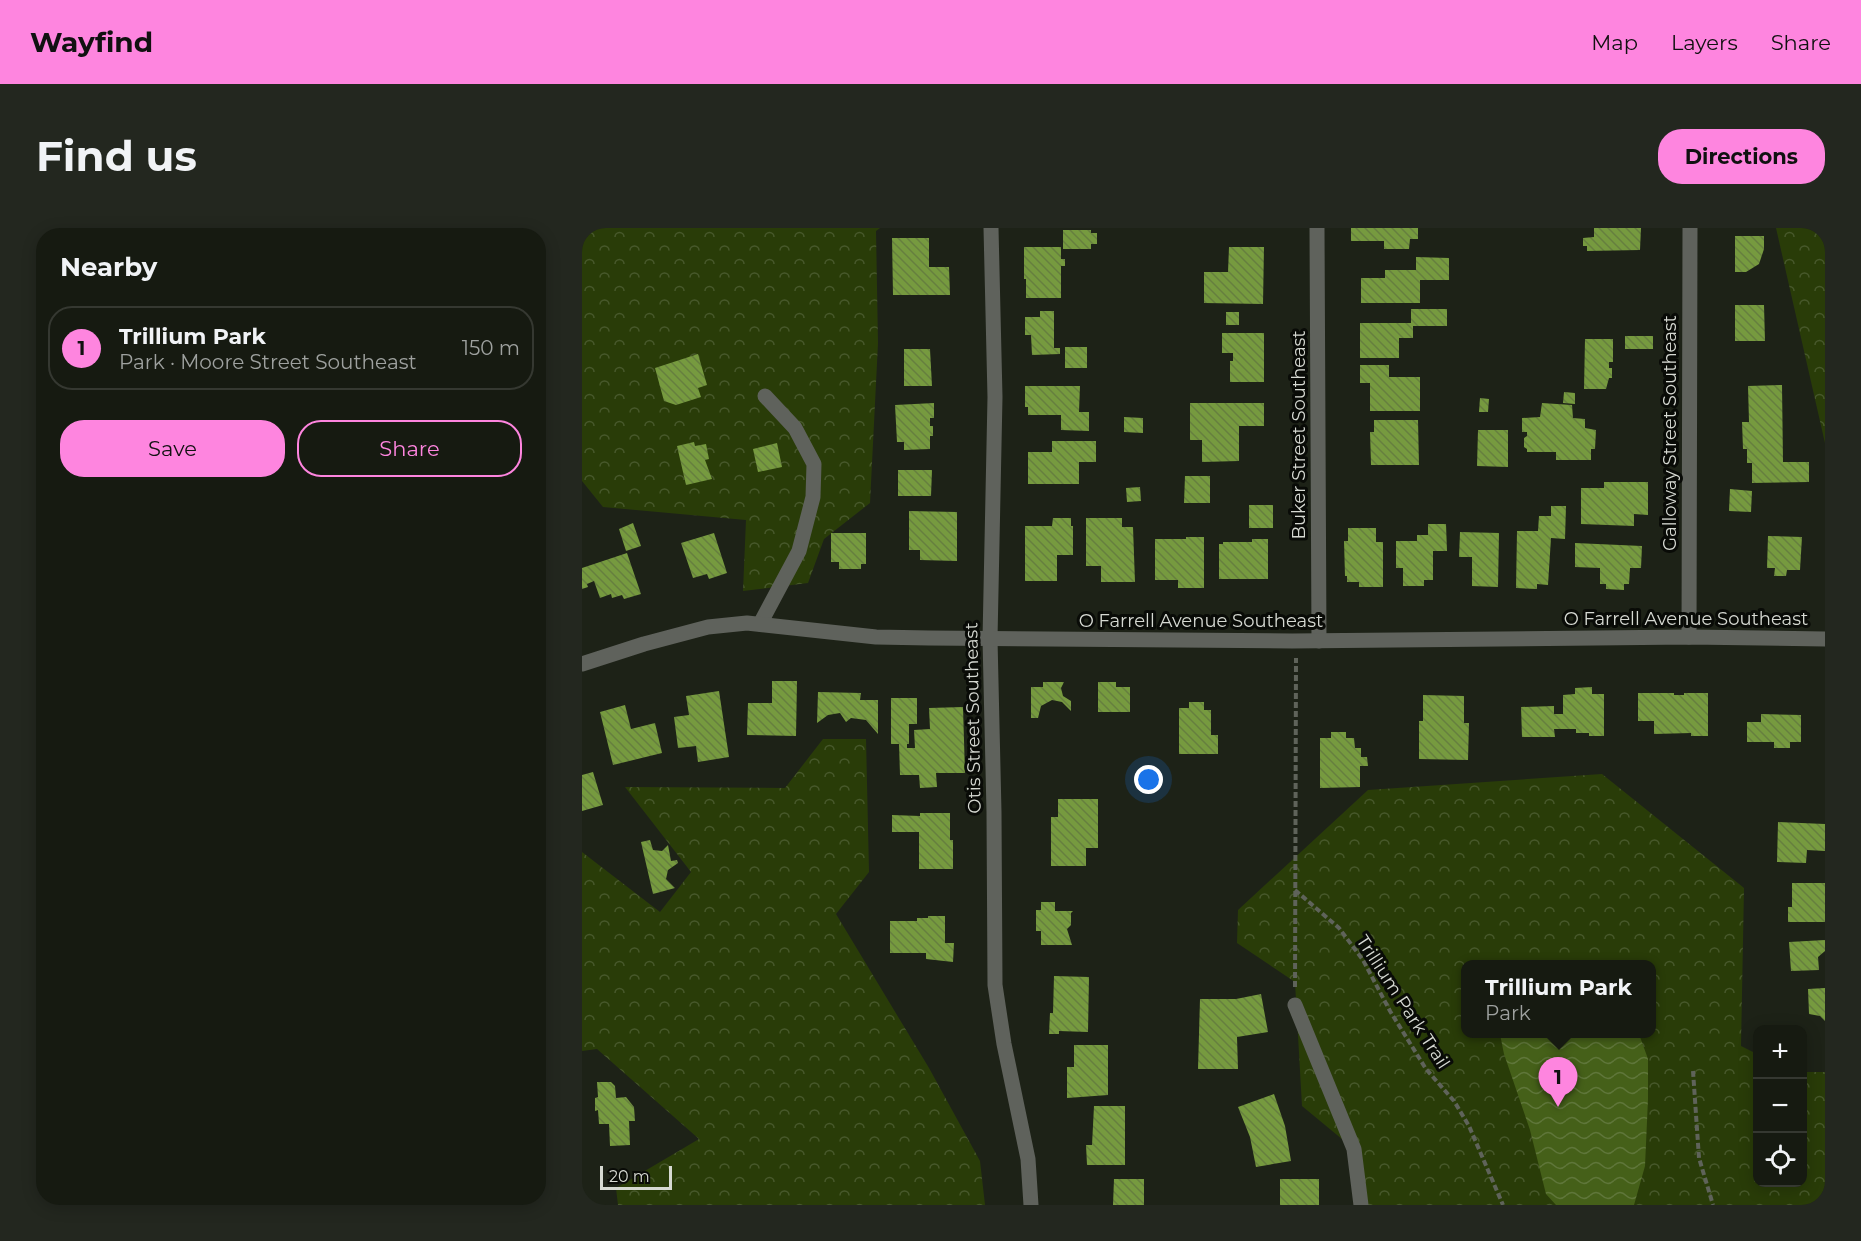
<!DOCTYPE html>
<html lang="en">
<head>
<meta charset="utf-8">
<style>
	:root { --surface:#161a11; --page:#23271f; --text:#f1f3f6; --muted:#9ea19f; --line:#353831; --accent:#fe85df }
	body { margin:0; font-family:Montserrat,sans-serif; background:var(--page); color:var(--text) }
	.controls { position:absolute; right:18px; bottom:18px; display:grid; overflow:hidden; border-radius:12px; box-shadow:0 3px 15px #0003 }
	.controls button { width:54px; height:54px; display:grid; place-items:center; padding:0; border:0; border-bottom:2px solid var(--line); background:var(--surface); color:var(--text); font:30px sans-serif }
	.scale { position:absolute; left:18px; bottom:15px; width:72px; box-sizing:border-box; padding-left:6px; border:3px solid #d6d9d2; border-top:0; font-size:16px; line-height:21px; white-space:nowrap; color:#d6d9d2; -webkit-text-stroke:4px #090b07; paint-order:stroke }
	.you { position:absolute; left:567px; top:552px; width:21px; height:21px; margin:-15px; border:4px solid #fff; border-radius:50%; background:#1a73e8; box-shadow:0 0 0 9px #1a73e833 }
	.badge { display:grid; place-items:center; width:39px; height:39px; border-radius:50%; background:var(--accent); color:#111; font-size:20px; font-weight:700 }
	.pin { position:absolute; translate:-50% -50px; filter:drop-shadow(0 2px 3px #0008) }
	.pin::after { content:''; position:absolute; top:32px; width:21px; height:18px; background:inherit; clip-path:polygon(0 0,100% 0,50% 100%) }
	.popup { position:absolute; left:879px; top:732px; width:195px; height:78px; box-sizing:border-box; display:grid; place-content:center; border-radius:12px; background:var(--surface); filter:drop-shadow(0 2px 4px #0005); font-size:20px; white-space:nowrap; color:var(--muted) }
	.popup b { font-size:22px; color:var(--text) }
	.popup::after { content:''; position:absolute; left:50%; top:100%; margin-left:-12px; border:12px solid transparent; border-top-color:var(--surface) }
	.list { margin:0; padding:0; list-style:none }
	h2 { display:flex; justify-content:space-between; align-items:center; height:78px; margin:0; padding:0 24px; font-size:26px }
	h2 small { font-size:20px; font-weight:400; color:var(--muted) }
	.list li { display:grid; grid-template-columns:39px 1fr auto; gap:18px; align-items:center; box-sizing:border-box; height:84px; margin:0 12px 12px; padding:0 12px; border:2px solid var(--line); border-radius:24px }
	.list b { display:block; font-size:22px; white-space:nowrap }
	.list p { margin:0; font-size:20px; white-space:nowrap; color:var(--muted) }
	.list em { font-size:20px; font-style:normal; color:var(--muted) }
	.actions { display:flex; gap:12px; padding:18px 24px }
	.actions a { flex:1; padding:14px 0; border:2px solid var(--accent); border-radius:24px; text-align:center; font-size:21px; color:var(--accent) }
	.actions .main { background:var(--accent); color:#111 }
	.icon { flex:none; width:33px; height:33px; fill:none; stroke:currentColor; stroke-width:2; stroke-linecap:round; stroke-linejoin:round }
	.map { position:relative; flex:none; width:1243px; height:977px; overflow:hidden; border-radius:24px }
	header { display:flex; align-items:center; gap:36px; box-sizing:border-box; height:84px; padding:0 30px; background:var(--accent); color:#111 }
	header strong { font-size:28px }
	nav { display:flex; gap:33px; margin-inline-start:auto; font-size:21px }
	.intro { display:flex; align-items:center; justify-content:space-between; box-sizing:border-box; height:144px; padding:0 36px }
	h1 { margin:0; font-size:42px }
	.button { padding:15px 27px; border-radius:24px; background:var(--accent); color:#111; font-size:21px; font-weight:700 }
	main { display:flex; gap:36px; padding:0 36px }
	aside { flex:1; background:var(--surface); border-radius:24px; box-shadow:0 3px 15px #0003 }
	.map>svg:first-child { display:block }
</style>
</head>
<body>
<header>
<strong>Wayfind</strong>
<nav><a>Map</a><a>Layers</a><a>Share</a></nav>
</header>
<div class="intro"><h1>Find us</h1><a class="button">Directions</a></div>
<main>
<aside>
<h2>Nearby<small></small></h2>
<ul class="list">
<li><span class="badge">1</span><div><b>Trillium Park</b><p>Park · Moore Street Southeast</p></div><em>150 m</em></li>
</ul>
<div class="actions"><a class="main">Save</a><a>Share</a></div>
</aside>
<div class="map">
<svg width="1243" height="977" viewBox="0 0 1243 977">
	<defs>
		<pattern id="forest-crowns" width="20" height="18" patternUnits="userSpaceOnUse" patternTransform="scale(1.5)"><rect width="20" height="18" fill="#293c08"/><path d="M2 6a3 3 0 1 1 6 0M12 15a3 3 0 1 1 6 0" fill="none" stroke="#47582b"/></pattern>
		<pattern id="water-waves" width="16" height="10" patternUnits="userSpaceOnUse" patternTransform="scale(1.5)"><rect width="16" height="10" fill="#456019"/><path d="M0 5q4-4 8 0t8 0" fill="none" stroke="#5f763a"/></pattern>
		<pattern id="building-back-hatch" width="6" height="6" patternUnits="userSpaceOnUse" patternTransform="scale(1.5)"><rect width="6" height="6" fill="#769a3f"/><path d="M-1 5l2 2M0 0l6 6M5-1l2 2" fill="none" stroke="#667f3f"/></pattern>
	</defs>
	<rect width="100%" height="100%" fill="#1d2217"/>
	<g fill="url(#forest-crowns)" fill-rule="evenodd">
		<path d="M0,0H298L294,3L296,115L288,275L242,311L226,355L161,363L164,292L21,279L0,253Z"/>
		<path d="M1194,0H1243V215Z"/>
		<path d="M241,511H284L287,644L254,686L347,840L398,933L403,977H36L34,960L117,911L15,821L0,823V624L78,684L109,644L43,559L203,560Z"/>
		<path d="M1020,546L1162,660L1159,818L1175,826L1176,954H1220L1221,844H1243V977H779L772,921L720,878L713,754L655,715L656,682L786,562ZM883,736H1069V806H883Z"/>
	</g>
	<path fill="url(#water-waves)" d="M918,806H1057L1066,831V871L1063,938L1052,977H974L964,966L948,902L922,826Z"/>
	<g fill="url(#building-back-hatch)">
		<path d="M769,0H836V11H828L827,21H802V13H769Z"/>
		<path d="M1012,0H1059L1058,22L1005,23V18H1001V10L1012,9Z"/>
		<path d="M481,2H509V5H515V16H509V21H481Z"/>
		<path d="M1153,8H1182V21L1177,36L1164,44H1153Z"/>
		<path d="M310,10H347V39H367L368,67H311Z"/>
		<path d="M442,19H479V31H483V38H479V70H444V51H442Z"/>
		<path d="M647,19H682L681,76L622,75V44H646Z"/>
		<path d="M834,29L867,30V52H838V75H779V50H803V42H834Z"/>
		<path d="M1153,77H1182L1183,113H1153Z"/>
		<path d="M829,81H865V98H831V110H817V130H778V95H829Z"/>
		<path d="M458,83H472V120H478V126L450,127L449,107H443V89H458Z"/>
		<rect x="644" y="84" width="13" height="13"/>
		<path d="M640,105H682V154H648V133H651V125H640Z"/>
		<rect x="1043" y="108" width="28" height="13"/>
		<path d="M1003,111H1031V134H1027V140H1030V150H1027L1024,161H1002Z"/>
		<rect x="483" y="119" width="22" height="21"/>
		<path d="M322,121H348L350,158H322Z"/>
		<path d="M116,126L125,157L116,160L119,169L94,177L82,173L73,140Z"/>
		<path d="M778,137H807V149H838V183H788V155H778Z"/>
		<path d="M1200,157L1201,234H1227V254L1170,255V235H1165V221H1161L1160,194H1167L1166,158Z"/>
		<path d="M443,158H498L497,184H507V203L479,202V187H446V179H443Z"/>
		<path d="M982,164L993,165V176L981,175Z"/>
		<path d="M898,170L907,171L906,184H897Z"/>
		<path d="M352,175V190H348V198H351V208H348V221L322,222V214H315L313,177Z"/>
		<path d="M608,175H682V198H657V233L620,234V212H608Z"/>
		<path d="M960,175L990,177L991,190L1003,191V200L1014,202L1013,221H1009V232H974V224H945V221L942,219V210L945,208V204H940V190L958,189Z"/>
		<path d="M542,189L561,190V205L542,204Z"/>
		<path d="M792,192H836L837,237H789L788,204H792Z"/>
		<path d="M896,202H926V239L895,238Z"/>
		<path d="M470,213H514V234H497V256H446V224H470Z"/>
		<path d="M112,214L113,218L124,216L127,231L123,232L130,251L104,257L95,218Z"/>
		<path d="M195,215L200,239L176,244L171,221Z"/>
		<path d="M316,242H350L349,268H316Z"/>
		<path d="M603,248H628V275H602Z"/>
		<path d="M1022,254H1066V287L1052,286V298L999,296V260H1022Z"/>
		<path d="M558,259L559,273L545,274L544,260Z"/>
		<path d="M1148,261L1170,263L1169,284L1147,283Z"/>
		<rect x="667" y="277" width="24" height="23"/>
		<path d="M969,278H984L983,311L969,310L966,357L955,356V361L934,360L935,303H956L957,288H969Z"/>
		<path d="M327,283L375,284V333L338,332V322H327Z"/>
		<path d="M471,290H489V298H491V327H475V353H443V298H470Z"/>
		<path d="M504,290H540V299H551L553,354H519V338H504Z"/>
		<path d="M51,295L59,318L44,323L37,301Z"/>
		<path d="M846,296H864L865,323H851V352H842V358H821V340H814V313H835V307H846Z"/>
		<path d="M766,300H794V314H801V359H777V354H765V348H763L762,313H766Z"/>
		<path d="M878,304L917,305L916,359L890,358V329H877Z"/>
		<path d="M132,305L145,345L127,351L125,346L111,350L99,315Z"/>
		<path d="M249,305H284V336H279V341H257V334H249Z"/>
		<path d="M1186,308L1220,309L1218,342H1205L1204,348H1192L1193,340H1185Z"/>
		<path d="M604,309H622V360H596V352H573V311H604Z"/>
		<path d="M670,311H686V351H637V316H641V314H670Z"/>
		<path d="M993,315L1060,318L1059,340H1048L1047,356H1042V362L1024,361V356H1018V340L993,339Z"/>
		<path d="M45,325L59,366L42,371L40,367L30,370L29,366L18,370L12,353L5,356L6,359L0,361V340Z"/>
		<path d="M190,453H215L214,508L165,507L166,475H190Z"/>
		<path d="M461,454H482L479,460L481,468L489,473V483L480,474L470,472L459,478L456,490H449V459H461Z"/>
		<path d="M516,454H534V459H548V484H516Z"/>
		<path d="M1010,459V466H1022V508H1007V505H994V501H972L973,509H940L939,479L972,478V486H981V467L993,466V460Z"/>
		<path d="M137,463L147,529L116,534L114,518L96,520L92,489L107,487L104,468Z"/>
		<path d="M236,464L279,465L278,472H296V506L284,492L269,490L264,494L258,485L246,487L235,495Z"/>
		<path d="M1056,465H1092V467H1102V465H1126V508H1109V505L1072,506V493H1056Z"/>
		<path d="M841,467L882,468V495H887L886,532L837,531V493H841Z"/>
		<path d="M309,470H335V496H327V516H325V520H333L332,502L348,501L347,480L381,479L383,545H354L355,559L338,560L337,547H318L317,516H309Z"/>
		<path d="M607,474H622V482H629V507H636V526H597V480H607Z"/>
		<path d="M43,477L49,501L73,495L80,525L31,537L18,484Z"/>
		<path d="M1179,486L1219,487V514H1208V520H1192V514H1165V494H1179Z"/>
		<path d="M749,504H764V510H772L773,520H779V529H785L786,538H778V559L738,560V510H749Z"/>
		<path d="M11,544L21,577L0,583V547Z"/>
		<path d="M476,571H516V620H504V638H469V589H476Z"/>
		<path d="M338,585H368V612H371V641H337V604H310V587L338,588Z"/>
		<path d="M1196,594L1243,596V623L1225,622L1224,635L1195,634Z"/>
		<path d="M68,612L71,622L80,623L86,617L89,633L95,632L96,635L86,642L84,651L93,660L71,666L59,614Z"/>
		<path d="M1210,655H1243V694H1206V679H1210Z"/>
		<path d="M459,674H473V683H491L489,685V697L485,701L490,717H459V703H454V682H459Z"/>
		<path d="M346,688H363V715H372L371,734L344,731V725H308V693H335V690H346Z"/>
		<path d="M1243,712V723L1236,729L1237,742L1209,743L1207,714Z"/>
		<path d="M472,748L507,749L506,804L477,803V806H467L468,785H471Z"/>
		<path d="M1243,760V793L1238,788L1227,786L1226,761Z"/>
		<path d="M679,766L686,804L655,809L656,841H616L618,771H654Z"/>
		<path d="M492,817H526V867L485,870V839H492Z"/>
		<path d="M15,854H29L33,858L34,870L44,869L52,879L53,893H47L48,917L28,918L27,896H17L16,882L13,883V870L16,869Z"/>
		<path d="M692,866L703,898L709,933L674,939L668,909L656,879Z"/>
		<path d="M512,878H543V937H505L504,917H510Z"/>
		<path d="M532,951H562V977H531Z"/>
		<rect x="698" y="951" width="39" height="26"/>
	</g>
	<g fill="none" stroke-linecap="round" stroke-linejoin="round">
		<g stroke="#5f635a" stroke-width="4" stroke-dasharray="6 3" stroke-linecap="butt">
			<path d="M713,662L757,700L781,732L808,783L844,841L872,873L887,898L921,977"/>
			<path d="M713,759L714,430"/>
			<path d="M1111,843L1117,930L1131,977"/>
		</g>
		<g stroke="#5f625c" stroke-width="15">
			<path d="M409,0L413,169L408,411L412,584L413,757L422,816L446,931L449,977"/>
			<path d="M735,0L737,413"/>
			<path d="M178,396L217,323L231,269L232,236L213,200L183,168"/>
			<path d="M1107,409L1108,0"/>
			<path d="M713,777L772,921L779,977"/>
		</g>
		<path stroke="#5f625c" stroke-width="15" d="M0,436L62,416L126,399L165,395L294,409L347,410L710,413L1107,409L1243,411"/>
	</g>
	<g text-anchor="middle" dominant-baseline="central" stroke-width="6" stroke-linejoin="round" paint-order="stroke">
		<g font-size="18" fill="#d6d9d2" stroke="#090b07">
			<text transform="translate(1088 205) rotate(-90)">Galloway Street Southeast</text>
			<text transform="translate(717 207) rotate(-90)">Buker Street Southeast</text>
			<text x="1104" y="391">O Farrell Avenue Southeast</text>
			<text x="619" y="393">O Farrell Avenue Southeast</text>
			<text transform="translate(391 490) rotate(-91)">Otis Street Southeast</text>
			<text transform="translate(821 774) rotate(57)">Trillium Park Trail</text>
		</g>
	</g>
</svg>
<div class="controls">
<button>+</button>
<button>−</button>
<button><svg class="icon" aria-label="locate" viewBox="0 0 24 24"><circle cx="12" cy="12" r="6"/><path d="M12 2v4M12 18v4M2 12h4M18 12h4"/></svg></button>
</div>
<div class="scale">20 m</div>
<div class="you"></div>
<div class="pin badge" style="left:976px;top:879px">1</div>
<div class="popup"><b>Trillium Park</b>Park</div>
</div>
</main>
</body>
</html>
